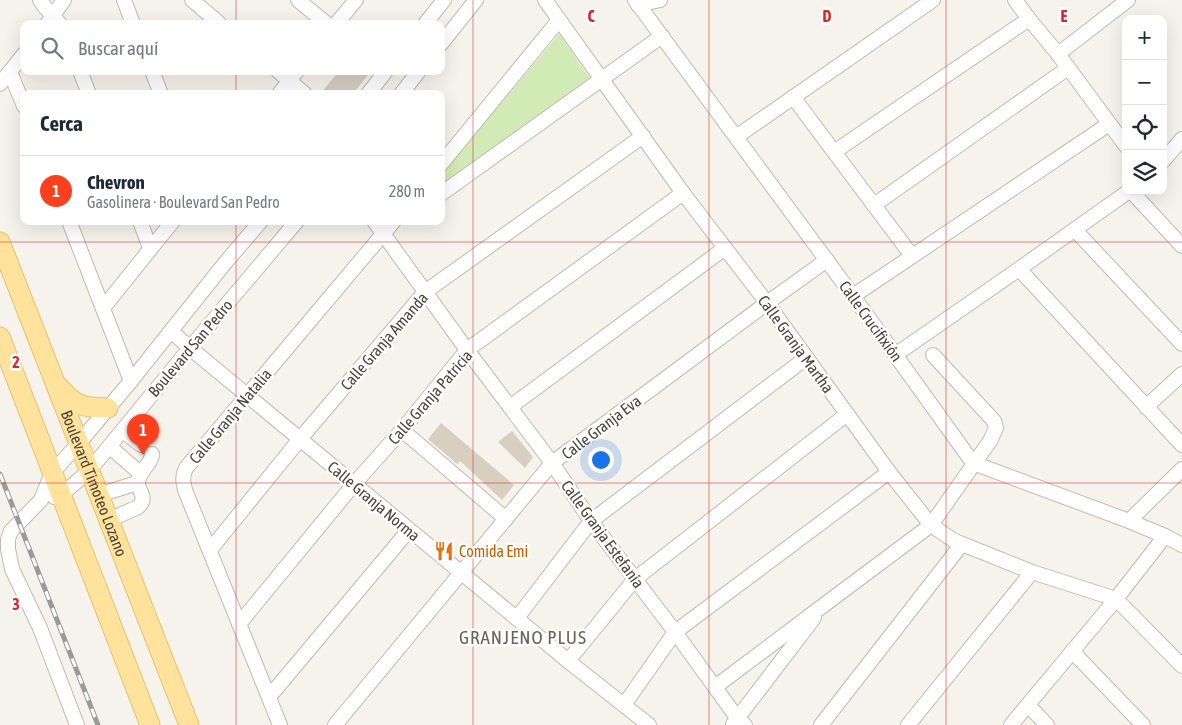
<!DOCTYPE html>
<html lang="es">
<head>
<meta charset="utf-8">
<style>
	:root { --surface:#fff; --page:#f6f6f7; --text:#1f2937; --muted:#747a83; --line:#e0e1e3; --accent:#fc3f1d }
	body { margin:0; font-family:"Asap Condensed",sans-serif; background:var(--page); color:var(--text) }
	.controls { position:absolute; right:15px; top:15px; display:grid; overflow:hidden; border-radius:10px; box-shadow:0 5px 20px #0002 }
	.controls button { width:45px; height:45px; display:grid; place-items:center; padding:0; border:0; border-bottom:1px solid var(--line); background:var(--surface); color:var(--text); font:25px sans-serif }
	.you { position:absolute; left:600px; top:459px; width:18px; height:18px; margin:-12px; border:4px solid #fff; border-radius:50%; background:#1a73e8; box-shadow:0 0 0 8px #1a73e833 }
	.badge { display:grid; place-items:center; width:32px; height:32px; border-radius:50%; background:var(--accent); color:#fff; font-size:16px; font-weight:700 }
	.pin { position:absolute; translate:-50% -41px; filter:drop-shadow(0 1px 2px #0008) }
	.pin::after { content:''; position:absolute; top:26px; width:18px; height:15px; background:inherit; clip-path:polygon(0 0,100% 0,50% 100%) }
	.list { margin:0; padding:0; list-style:none }
	h2 { display:flex; justify-content:space-between; align-items:center; height:65px; margin:0; padding:0 20px; font-size:21px }
	h2 small { font-size:16px; font-weight:400; color:var(--muted) }
	.list li { display:grid; grid-template-columns:32px 1fr auto; gap:15px; align-items:center; box-sizing:border-box; height:70px; padding:0 20px; border-top:1px solid var(--line) }
	.list b { display:block; font-size:19px; white-space:nowrap }
	.list p { margin:0; font-size:16px; white-space:nowrap; color:var(--muted) }
	.list em { font-size:16px; font-style:normal; color:var(--muted) }
	.icon { flex:none; width:28px; height:28px; fill:none; stroke:currentColor; stroke-width:2; stroke-linecap:round; stroke-linejoin:round }
	.map { position:relative; flex:none; width:1182px; height:725px; overflow:hidden }
	.search { position:absolute; background:var(--surface); box-shadow:0 5px 20px #0002; left:20px; top:20px; width:425px; height:55px; display:flex; align-items:center; gap:12px; box-sizing:border-box; padding:0 18px; border-radius:10px; color:var(--muted); font-size:19px }
	.panel { position:absolute; background:var(--surface); box-shadow:0 5px 20px #0002; left:20px; top:90px; width:425px; height:135px; border-radius:10px }
	.map>svg:first-child { display:block }
</style>
</head>
<body>
<div class="map">
<svg width="1182" height="725" viewBox="0 0 1182 725">
	<rect width="100%" height="100%" fill="#f6f3ec"/>
	<path fill="#d2eab5" d="M559,34L591,80L441,187V175Z"/>
	<g fill="#d8cfc1">
		<path d="M339,71H371L353,94H320Z"/>
		<path d="M441,423L514,485L502,500L460,461L457,464L428,439Z"/>
		<path d="M512,431L533,457L525,468L498,442Z"/>
	</g>
	<g fill="none" stroke-linecap="round" stroke-linejoin="round">
		<defs>
			<g id="minor">
				<path d="M40,0L44,6L60,24"/>
				<path d="M124,0L133,24"/>
				<path d="M192,0L220,24"/>
				<path d="M298,0L327,24"/>
				<path d="M545,0L683,193L767,303L889,472L931,525L953,540L962,544L1032,572L1116,599L1182,666"/>
				<path d="M635,0L853,296L973,463L1129,521L1165,536L1182,545"/>
				<path d="M1015,0L1029,19L1058,54L1126,146"/>
				<path d="M638,5L660,0"/>
				<path d="M47,24L64,0"/>
				<path d="M336,24L356,0"/>
				<path d="M425,24L444,0"/>
				<path d="M441,44L476,0"/>
				<path d="M1058,54L1128,0"/>
				<path d="M80,71L89,94"/>
				<path d="M152,71L161,94"/>
				<path d="M278,71L305,94"/>
				<path d="M10,72L24,106"/>
				<path d="M0,84L24,54"/>
				<path d="M279,94L297,71"/>
				<path d="M368,94L386,71"/>
				<path d="M401,94L419,71"/>
				<path d="M793,97L912,256"/>
				<path d="M736,137L933,0"/>
				<path d="M834,152L1029,19"/>
				<path d="M1163,161L1182,139"/>
				<path d="M441,164L559,20"/>
				<path d="M1131,191L1182,246"/>
				<path d="M441,194L662,36"/>
				<path d="M874,205L1068,68"/>
				<path d="M69,221L131,381"/>
				<path d="M140,221L150,248"/>
				<path d="M374,221L467,350L552,463L591,521L675,632L738,719L745,725"/>
				<path d="M1075,230L1182,344"/>
				<path d="M1019,269L1182,445"/>
				<path d="M853,296L1109,124"/>
				<path d="M103,308L173,221"/>
				<path d="M171,331L190,348L568,661L649,725"/>
				<path d="M895,355L1019,269L1129,191"/>
				<path d="M510,407L725,248"/>
				<path d="M1146,407L1182,374"/>
				<path d="M402,430L506,519"/>
				<path d="M123,431L141,445"/>
				<path d="M110,447L140,473"/>
				<path d="M99,495L137,483"/>
				<path d="M54,497L61,495L89,471L190,348L297,221"/>
				<path d="M109,520L138,507C149,497 137,491 138,482C139,470 152,464 152,454"/>
				<path d="M1129,521L1182,469"/>
				<path d="M210,550L300,439L425,292L643,136"/>
				<path d="M517,618L591,521L806,358"/>
				<path d="M239,624L354,484L402,430L467,350L683,193"/>
				<path d="M1072,651L1143,725"/>
				<path d="M568,661L635,579L846,415"/>
				<path d="M715,687L824,605L931,525L990,441L996,428L994,421L933,355"/>
				<path d="M269,697L409,530"/>
				<path d="M624,705L675,632L889,472"/>
				<path d="M1028,705L1047,725"/>
				<path d="M733,724L814,618"/>
				<path d="M77,725L40,628L12,569L8,549V539L11,531L41,500L52,473L79,443L131,381L225,263L261,221"/>
				<path d="M280,725L185,490C183,481 182,476 186,468L394,221"/>
				<path d="M335,725L552,463L767,303L827,260"/>
				<path d="M821,725L962,544"/>
				<path d="M908,725L1032,572"/>
				<path d="M1011,725L1116,599L1165,536"/>
			</g>
			<g id="major">
				<path id="s1" d="M0,242L189,725"/>
				<path d="M0,337L150,725"/>
				<path d="M59,387C77,407 81,407 108,408"/>
			</g>
		</defs>
		<use href="#minor" stroke="#c2bbae" stroke-width="16"/>
		<use href="#major" stroke="#e6c16a" stroke-width="21"/>
		<use href="#minor" stroke="#fff" stroke-width="14"/>
		<use href="#major" stroke="#ffe39c" stroke-width="19"/>
		<defs>
			<path id="rail" d="M0,474L98,725"/>
		</defs>
		<use href="#rail" stroke="#9a9a9a" stroke-width="5"/>
		<use href="#rail" stroke="#fff" stroke-width="3" stroke-dasharray="9" stroke-linecap="butt"/>
	</g>
	<path fill="none" stroke="#d62828" stroke-width="1" stroke-opacity="0.55" d="M236,0V24M473,0V725M709,0V725M946,0V725M236,71V94M236,221V725M0,242H1182M0,483H1182"/>
	<defs>
		<symbol id="restaurant-bare" viewBox="-9 -9 18 18"><path d="M-5-6h1v4h1v-4h1v4h1v-4h1v5L-1.5 .5V6h-2V.5L-5-1ZM5-6V6H3V1.5H1.5Q1.5-4 5-6Z" fill="#e8710a" stroke="#fff" stroke-width="2.5" paint-order="stroke"/></symbol>
	</defs>
	<g fill-rule="evenodd">
		<use href="#restaurant-bare" x="430" y="537" width="28" height="28"/>
	</g>
	<g text-anchor="middle" dominant-baseline="central" stroke-width="5" stroke-linejoin="round" paint-order="stroke">
		<g font-size="16" fill="#4b4439" stroke="#fff">
			<text transform="translate(871 321) rotate(54)">Calle Crucifixión</text>
			<text transform="translate(384 341) rotate(-49)">Calle Granja Amanda</text>
			<text transform="translate(796 344) rotate(54)">Calle Granja Martha</text>
			<text transform="translate(190 348) rotate(-50)">Boulevard San Pedro</text>
			<text transform="translate(430 397) rotate(-49)">Calle Granja Patricia</text>
			<text transform="translate(230 416) rotate(-50)">Calle Granja Natalia</text>
			<text transform="translate(601 427) rotate(-37)">Calle Granja Eva</text>
			<text stroke="none"><textPath href="#s1" startOffset="259">Boulevard Timoteo Lozano</textPath></text>
			<text transform="translate(374 501) rotate(40)">Calle Granja Norma</text>
			<text transform="translate(603 534) rotate(54)">Calle Granja Estefanía</text>
		</g>
		<g font-size="16" fill="#c56008" stroke="#fff" text-anchor="start">
			<text x="459" y="551">Comida Emi</text>
		</g>
		<g font-size="19" letter-spacing="1" fill="#6e6250" stroke="#fff">
			<text x="523" y="637">GRANJENO PLUS</text>
		</g>
	</g>
	<g font-size="16" text-anchor="middle" font-weight="bold" fill="#d62828" stroke="#fff" stroke-width="5" stroke-linejoin="round" paint-order="stroke">
		<text x="591" y="22">C</text>
		<text x="827" y="22">D</text>
		<text x="1064" y="22">E</text>
		<text x="16" y="368">2</text>
		<text x="16" y="610">3</text>
	</g>
</svg>
<div class="controls">
<button>+</button>
<button>−</button>
<button><svg class="icon" aria-label="locate" viewBox="0 0 24 24"><circle cx="12" cy="12" r="6"/><path d="M12 2v4M12 18v4M2 12h4M18 12h4"/></svg></button>
<button><svg class="icon" aria-label="layers" viewBox="0 0 24 24"><path d="M12 4l9 5-9 5-9-5zM3 14l9 5 9-5"/></svg></button>
</div>
<div class="you"></div>
<div class="pin badge" style="left:143px;top:455px">1</div>
<div class="search"><svg class="icon" aria-label="search" viewBox="0 0 24 24"><circle cx="10" cy="10" r="6"/><path d="M15 15l6 6"/></svg>Buscar aquí</div>
<section class="panel">
<h2>Cerca<small></small></h2>
<ul class="list">
<li><span class="badge">1</span><div><b>Chevron</b><p>Gasolinera · Boulevard San Pedro</p></div><em>280 m</em></li>
</ul>
</section>
</div>
</body>
</html>
